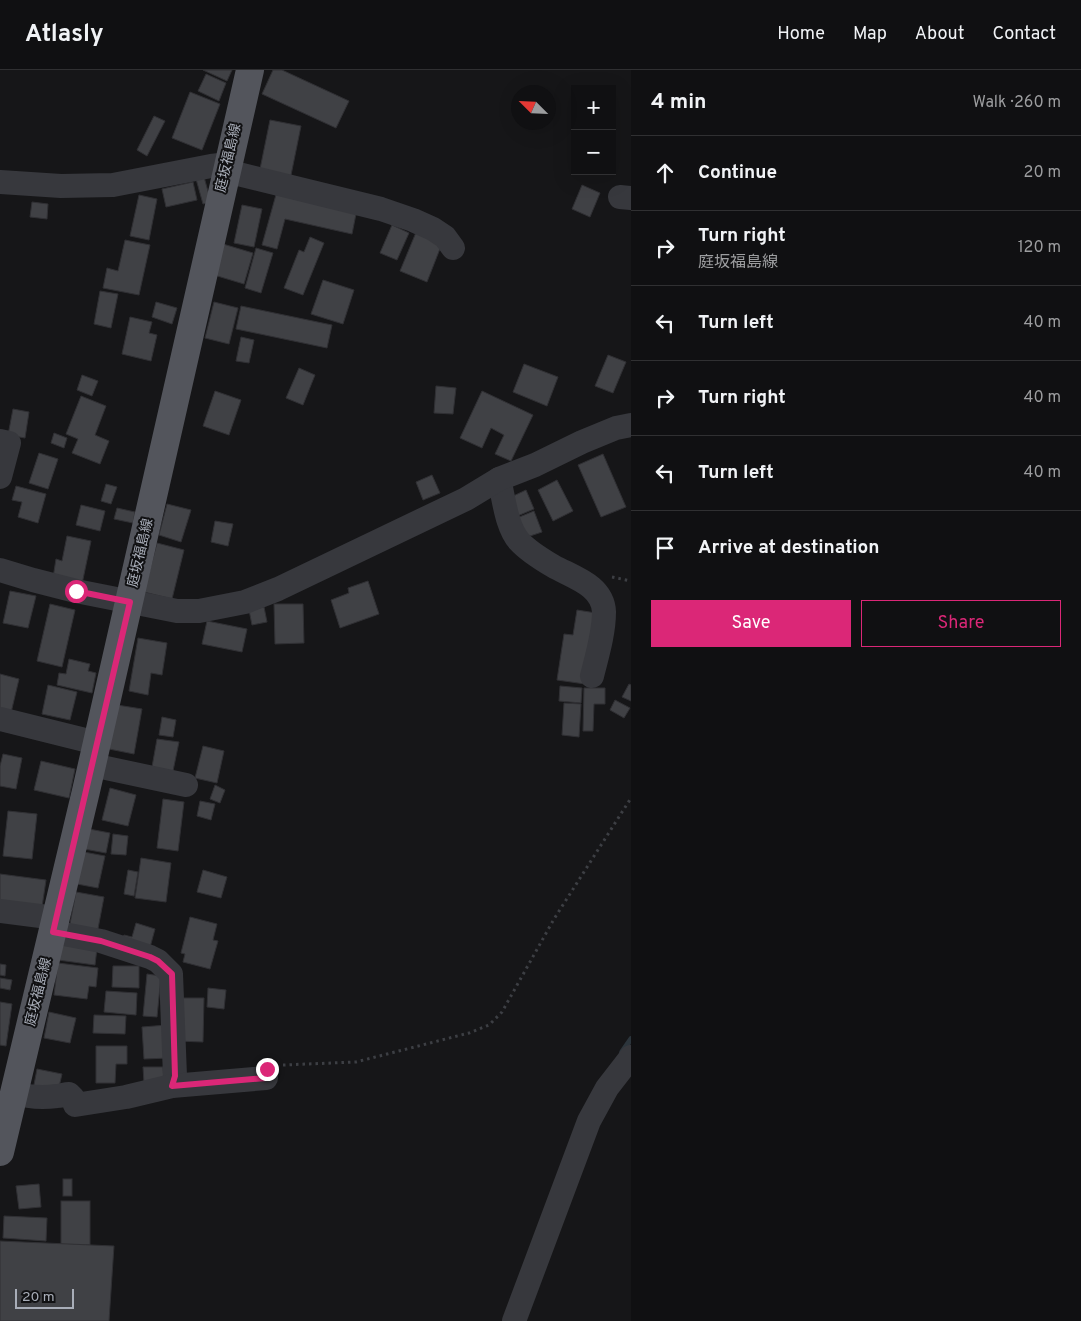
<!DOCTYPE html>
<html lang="en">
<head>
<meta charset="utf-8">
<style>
	:root { --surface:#101012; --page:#1e1e20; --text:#f1f3f6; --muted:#9c9d9f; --line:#303032; --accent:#db2777 }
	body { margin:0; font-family:Overpass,"Noto Sans JP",sans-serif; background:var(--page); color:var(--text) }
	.controls { position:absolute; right:15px; top:15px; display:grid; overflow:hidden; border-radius:0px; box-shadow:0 5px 20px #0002 }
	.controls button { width:45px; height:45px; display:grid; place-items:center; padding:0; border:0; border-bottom:1px solid var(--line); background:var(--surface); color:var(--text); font:25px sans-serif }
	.compass { position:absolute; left:511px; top:15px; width:45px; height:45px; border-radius:50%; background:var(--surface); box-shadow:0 5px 20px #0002; rotate:294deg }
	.scale { position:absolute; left:15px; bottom:12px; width:59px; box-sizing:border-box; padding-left:5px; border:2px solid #a8adb8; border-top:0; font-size:14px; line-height:18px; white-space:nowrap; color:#a8adb8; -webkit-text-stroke:4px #111113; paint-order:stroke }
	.stop { position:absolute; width:15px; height:15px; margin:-11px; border:4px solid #db2777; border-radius:50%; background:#fff }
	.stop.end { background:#db2777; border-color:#fff; box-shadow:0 1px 5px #0008 }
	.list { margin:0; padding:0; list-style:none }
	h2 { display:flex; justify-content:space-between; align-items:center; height:65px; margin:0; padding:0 20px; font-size:21px }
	h2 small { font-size:16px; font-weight:400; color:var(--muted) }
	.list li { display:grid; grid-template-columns:32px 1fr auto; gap:15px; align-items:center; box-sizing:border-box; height:75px; padding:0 20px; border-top:1px solid var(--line) }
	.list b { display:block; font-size:19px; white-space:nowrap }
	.list p { margin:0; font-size:16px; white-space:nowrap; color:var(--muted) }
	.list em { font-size:16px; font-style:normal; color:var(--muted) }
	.actions { display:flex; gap:10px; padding:15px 20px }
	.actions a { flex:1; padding:11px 0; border:1px solid var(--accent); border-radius:0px; text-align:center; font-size:18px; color:var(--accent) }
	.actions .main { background:var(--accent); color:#fff }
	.icon { flex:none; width:28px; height:28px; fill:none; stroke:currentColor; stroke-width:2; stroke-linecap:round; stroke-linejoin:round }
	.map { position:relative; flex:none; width:631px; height:1251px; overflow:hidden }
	header { display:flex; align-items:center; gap:30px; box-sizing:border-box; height:70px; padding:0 25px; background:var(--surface); border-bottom:1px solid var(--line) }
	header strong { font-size:24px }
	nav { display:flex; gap:28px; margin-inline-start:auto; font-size:18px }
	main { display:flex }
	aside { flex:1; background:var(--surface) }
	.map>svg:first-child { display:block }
</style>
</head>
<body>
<header>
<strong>Atlasly</strong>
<nav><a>Home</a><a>Map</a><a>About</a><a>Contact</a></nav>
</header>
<main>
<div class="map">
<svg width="631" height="1251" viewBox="0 0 631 1251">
	<rect width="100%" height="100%" fill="#161618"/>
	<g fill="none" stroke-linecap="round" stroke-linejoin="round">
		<path stroke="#2c353c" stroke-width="5.5" d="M622,982L631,969"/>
	</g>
	<g fill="#404145" stroke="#303034">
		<path d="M203,0H232L227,11Z"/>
		<path d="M273,0H282L349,31L336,58L262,24Z"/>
		<path d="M206,4L226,13L219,31L198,21Z"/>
		<path d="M190,22L220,34L202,80L172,68Z"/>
		<path d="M154,46L165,51L147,86L137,80Z"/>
		<path d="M270,50L301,56L290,110L259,104Z"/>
		<path d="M204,107L211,132L203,134L196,109Z"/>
		<path d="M193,112L197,130L166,137L162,119Z"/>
		<path d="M582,115L600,123L590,147L572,139Z"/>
		<path d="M277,121L357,139L352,164L285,149L277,179L262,175Z"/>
		<path d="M139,125L157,129L149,170L130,166Z"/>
		<path d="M32,132L48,134L47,149L30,147Z"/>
		<path d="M242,135L262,139L254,177L234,173Z"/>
		<path d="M392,155L409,163L397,190L380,183Z"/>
		<path d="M417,160L443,171L427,212L400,201Z"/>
		<path d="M310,167L324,173L303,225L284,218L299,180L304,182Z"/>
		<path d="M125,170L150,175L139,225L103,218L107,198L118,201Z"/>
		<path d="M223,174L253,183L244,214L214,205Z"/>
		<path d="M256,178L273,183L261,223L245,218Z"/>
		<path d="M323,210L354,220L343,254L311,244Z"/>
		<path d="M100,221L118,224L111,258L94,254Z"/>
		<path d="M156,232L177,238L172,254L152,247Z"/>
		<path d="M214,232L238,238L229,274L205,268Z"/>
		<path d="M241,236L332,255L327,278L236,259Z"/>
		<path d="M130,247L152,252L149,263L157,265L151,291L122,284Z"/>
		<path d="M241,267L254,270L249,293L236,291Z"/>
		<path d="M608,285L626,292L613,323L595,316Z"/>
		<path d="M524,294L558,307L547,336L513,322Z"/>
		<path d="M299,298L315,305L303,335L286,328Z"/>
		<path d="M82,305L98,311L92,326L77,320Z"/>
		<path d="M436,316L456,318L453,344L434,343Z"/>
		<path d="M215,321L241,330L229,365L203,356Z"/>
		<path d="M482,321L533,345L511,391L495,384L504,365L491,358L482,378L460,368Z"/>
		<path d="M81,326L106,336L95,365L109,371L100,394L72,383L78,369L66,364Z"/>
		<path d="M13,339L29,342L25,368L8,365Z"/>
		<path d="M54,363L67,368L64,378L51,373Z"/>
		<path d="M39,383L58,389L48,419L29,413Z"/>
		<path d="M603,384L626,437L601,447L578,395Z"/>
		<path d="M432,405L440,423L423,430L416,412Z"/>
		<path d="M557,410L573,441L553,451L538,420Z"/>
		<path d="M106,414L117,417L111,434L101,431Z"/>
		<path d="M16,416L46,424L38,453L18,447L22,432L12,430Z"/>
		<path d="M526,420L534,439L515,447L507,429Z"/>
		<path d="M167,434L191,440L181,472L159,465Z"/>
		<path d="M81,435L105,441L100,461L76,455Z"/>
		<path d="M117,438L135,442L133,453L114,449Z"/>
		<path d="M534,441L542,462L524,468L517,448Z"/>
		<path d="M215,451L233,454L228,476L211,472Z"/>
		<path d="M67,466L91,471L82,514L53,508L56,489L62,491Z"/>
		<path d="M157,473L184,480L172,529L144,522Z"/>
		<path d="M368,511L379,544L340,558L331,530L349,523L348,518Z"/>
		<path d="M10,521L36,526L28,558L3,553Z"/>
		<path d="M50,534L75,540L62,597L37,591Z"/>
		<path d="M274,534H303L304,573L275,574Z"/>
		<path d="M264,537L267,552L252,555L249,540Z"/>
		<path d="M577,540L596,543L585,614L557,610L564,564L573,565Z"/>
		<path d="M207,551L247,559L242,582L202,574Z"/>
		<path d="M138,568L167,573L162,605L151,603L148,625L129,621Z"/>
		<path d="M69,589L90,594L88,601L96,603L92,623L57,615L59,603L66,604Z"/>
		<path d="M0,604L19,609L10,647L0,644Z"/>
		<path d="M629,614L631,615V631L622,627Z"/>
		<path d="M48,615L77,622L70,650L42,644Z"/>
		<path d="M560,616L582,618L581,633L559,631Z"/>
		<path d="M584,618H605V634H594L593,661H583Z"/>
		<path d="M615,630L630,638L624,648L610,640Z"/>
		<path d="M564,633L581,634L579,667L562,665Z"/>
		<path d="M117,635L142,639L134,684L109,679Z"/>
		<path d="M162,647L176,650L173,667L159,665Z"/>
		<path d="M157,669L179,672L173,701L152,697Z"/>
		<path d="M203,676L224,681L217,713L195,708Z"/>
		<path d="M3,684L22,688L16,719L0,716V696Z"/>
		<path d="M41,691L75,699L69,728L34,720Z"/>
		<path d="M215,715L225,720L220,733L210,729Z"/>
		<path d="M110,718L136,725L128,756L102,750Z"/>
		<path d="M163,729L184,732L178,781L157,778Z"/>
		<path d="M200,731L215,734L211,750L197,746Z"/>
		<path d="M8,741L37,744L32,789L3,786Z"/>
		<path d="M89,759L110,763L106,783L84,779Z"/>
		<path d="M113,764L128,766L126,785L111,784Z"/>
		<path d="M84,782L105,786L98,818L77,814Z"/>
		<path d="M141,788L171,793L166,832L135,828Z"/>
		<path d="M128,800L138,802L134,826L124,824Z"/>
		<path d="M203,800L227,807L221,828L197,822Z"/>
		<path d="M0,804L46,810L42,837L0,831Z"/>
		<path d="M76,822L104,827L97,864L69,859Z"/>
		<path d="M190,847L217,854L213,870L218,871L210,899L183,892L185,884L181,883Z"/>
		<path d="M136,853L155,859L149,881L121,872L124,865L132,867Z"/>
		<path d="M61,873L97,878L95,895L58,890Z"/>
		<path d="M58,893L98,898L96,917L89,916L87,929L54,925Z"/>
		<path d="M0,894L6,895L5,906L0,905Z"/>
		<path d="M113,896H139V918L112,917Z"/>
		<path d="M147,904L161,906L157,947L143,946Z"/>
		<path d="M0,908L12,910L10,920L0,918Z"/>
		<path d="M208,918L226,920L224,939L207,937Z"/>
		<path d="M106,921L137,923L136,945L104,942Z"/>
		<path d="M178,928H204L203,972L176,971Z"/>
		<path d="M0,932L12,934L6,976L0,975Z"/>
		<path d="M49,942L76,948L70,973L44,968Z"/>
		<path d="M94,945L126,946L125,964L93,963Z"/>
		<path d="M167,955L169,988L144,989L142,957Z"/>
		<path d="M96,976H127V994H116L115,1013H96Z"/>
		<path d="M143,997H163L164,1013H144Z"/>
		<path d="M37,999L62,1004L59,1017L33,1020Z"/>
		<rect x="63" y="1109" width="9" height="17"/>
		<path d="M39,1114L41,1137L19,1139L16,1116Z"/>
		<rect x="61" y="1131" width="29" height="44"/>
		<path d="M4,1146L47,1148L46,1171L3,1168Z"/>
		<path d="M0,1171L114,1176L109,1251H0Z"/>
	</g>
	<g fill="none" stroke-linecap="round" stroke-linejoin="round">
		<g stroke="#3d3f44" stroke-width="3" stroke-dasharray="2.5 4" stroke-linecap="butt">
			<path d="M612,507L631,511"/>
			<path d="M283,995L356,992L469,963L489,955L502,942L554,849L631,728"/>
		</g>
		<g stroke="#37383d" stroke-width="24">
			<path d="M226,101L381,139L413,150L433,159L445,167L453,178"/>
			<path d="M0,112L61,116L113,115L211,96L228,94"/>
			<path d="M620,127L631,128"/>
			<path d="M0,371L9,373L0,407"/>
			<path d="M499,409C504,428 506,456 519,471C528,481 541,489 553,496C572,507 603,515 604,542C604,563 597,586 592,606"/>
			<path d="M0,500L33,510L76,521L177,541H199L245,532L278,519L466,429L499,409L535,395L582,372L616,358L631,355"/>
			<path d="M0,649L97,673"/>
			<path d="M92,695L186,715"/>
			<path d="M0,841L56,848"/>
			<path d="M53,862L101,871L150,887L158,891L171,904L175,1006L172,1016"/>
			<path d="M14,1023C28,1027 42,1028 57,1026C61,1026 65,1024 69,1024L73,1028L75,1035L126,1027L172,1016L266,1008"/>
			<path d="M514,1251L589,1051L607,1018L631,987"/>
		</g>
		<path stroke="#53555c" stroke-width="28" d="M0,1082L86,721L250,0"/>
	</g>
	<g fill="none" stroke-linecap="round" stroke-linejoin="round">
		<path stroke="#db2777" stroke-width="6" d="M76,521L130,532L53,862L101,871L150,887L158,891L172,904L175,1006L172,1016L266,1008L267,999"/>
	</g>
	<g text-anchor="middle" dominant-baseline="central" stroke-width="4" stroke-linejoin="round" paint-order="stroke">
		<g font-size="14" fill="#a8adb8" stroke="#111113">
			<text transform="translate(229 88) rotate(-77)">庭坂福島線</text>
			<text transform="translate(141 483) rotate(-77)">庭坂福島線</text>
			<text transform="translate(39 922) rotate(-76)">庭坂福島線</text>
		</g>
	</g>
</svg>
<div class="controls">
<button>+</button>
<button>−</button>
</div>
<svg class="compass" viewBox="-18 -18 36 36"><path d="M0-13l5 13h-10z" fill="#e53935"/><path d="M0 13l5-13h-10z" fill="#9c9d9f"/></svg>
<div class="scale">20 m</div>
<div class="stop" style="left:76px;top:521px"></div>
<div class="stop end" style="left:267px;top:999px"></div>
</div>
<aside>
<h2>4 min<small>Walk · 260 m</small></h2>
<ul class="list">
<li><svg class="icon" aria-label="ahead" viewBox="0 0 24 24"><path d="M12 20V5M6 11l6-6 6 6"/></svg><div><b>Continue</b></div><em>20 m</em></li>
<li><svg class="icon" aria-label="right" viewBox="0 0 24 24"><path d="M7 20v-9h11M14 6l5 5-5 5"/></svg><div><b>Turn right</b><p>庭坂福島線</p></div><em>120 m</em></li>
<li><svg class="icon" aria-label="left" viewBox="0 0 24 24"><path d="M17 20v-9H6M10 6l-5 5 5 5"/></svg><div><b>Turn left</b></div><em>40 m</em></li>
<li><svg class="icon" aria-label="right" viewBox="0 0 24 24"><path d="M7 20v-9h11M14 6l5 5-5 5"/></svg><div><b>Turn right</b></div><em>40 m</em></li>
<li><svg class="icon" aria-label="left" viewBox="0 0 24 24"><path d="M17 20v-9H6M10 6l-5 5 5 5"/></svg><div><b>Turn left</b></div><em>40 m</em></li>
<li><svg class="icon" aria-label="arrive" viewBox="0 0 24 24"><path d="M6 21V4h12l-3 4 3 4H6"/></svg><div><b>Arrive at destination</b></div></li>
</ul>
<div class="actions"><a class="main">Save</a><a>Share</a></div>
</aside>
</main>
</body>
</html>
